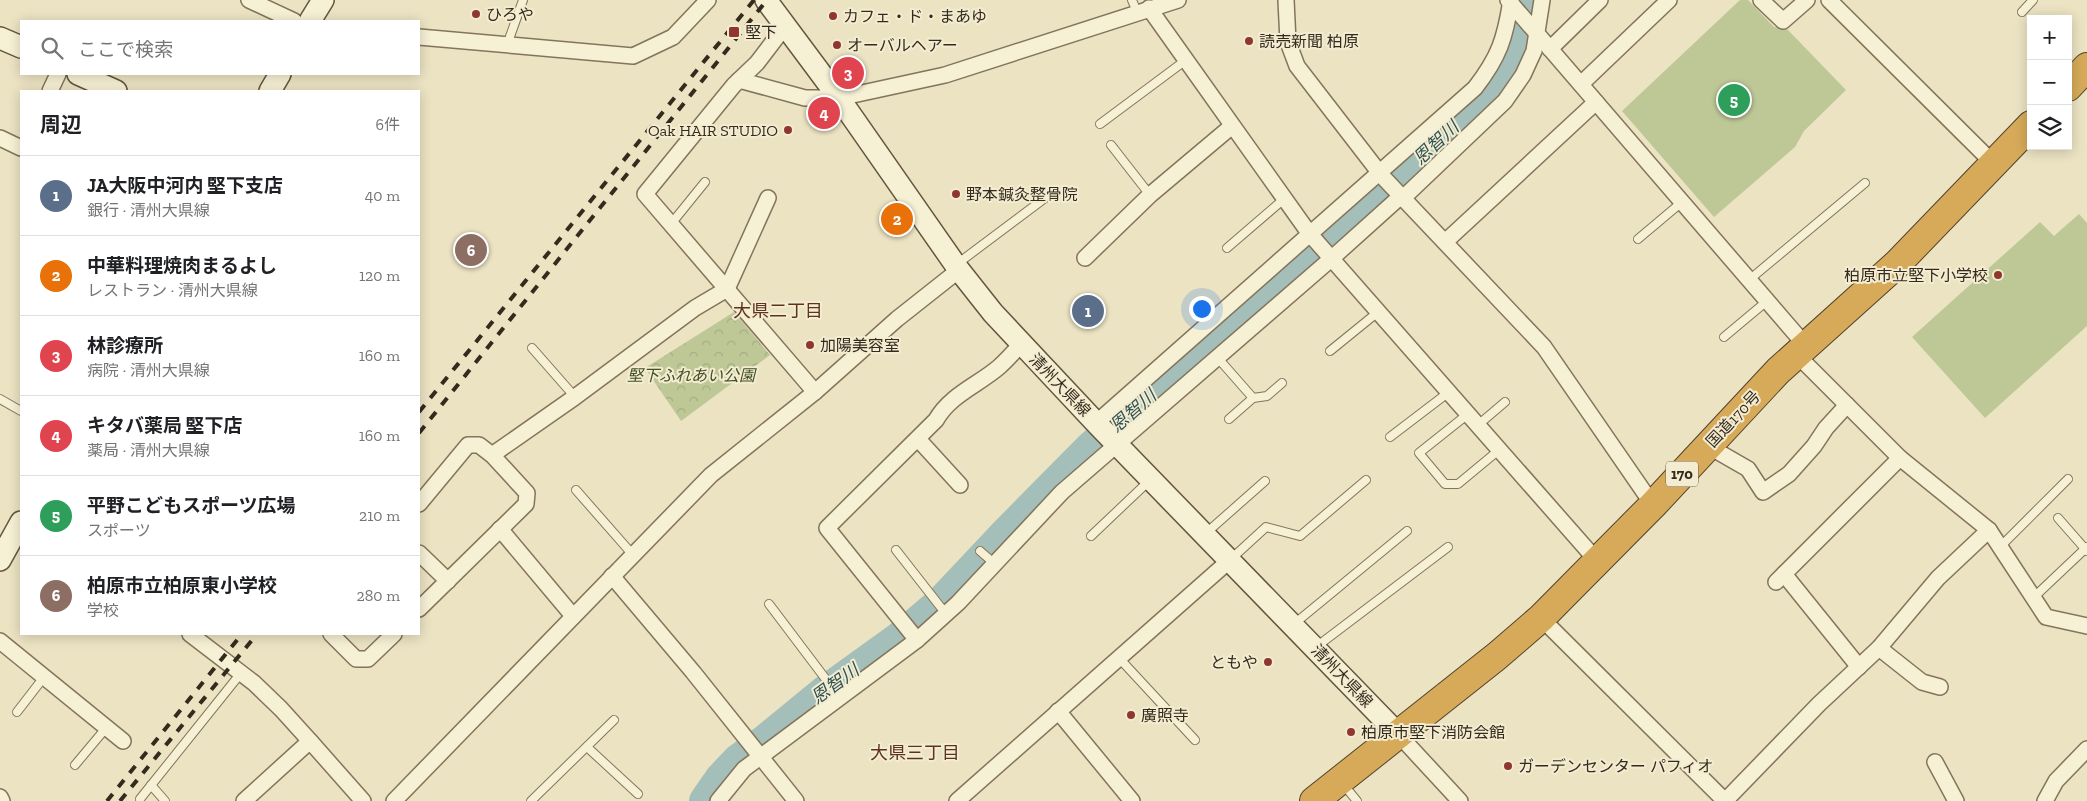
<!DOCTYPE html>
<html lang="ja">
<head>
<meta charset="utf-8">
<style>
	:root { --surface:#fff; --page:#f6f6f6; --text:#202124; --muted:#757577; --line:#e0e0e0; --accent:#8f372e }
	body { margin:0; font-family:"Zilla Slab","Noto Sans JP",serif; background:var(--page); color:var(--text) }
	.controls { position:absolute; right:15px; top:15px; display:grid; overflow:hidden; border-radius:0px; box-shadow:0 2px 12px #0003 }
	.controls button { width:45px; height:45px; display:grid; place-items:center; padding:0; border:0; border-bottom:1px solid var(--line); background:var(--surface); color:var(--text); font:25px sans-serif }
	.you { position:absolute; left:1201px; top:308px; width:18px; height:18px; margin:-12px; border:4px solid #fff; border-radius:50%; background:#1a73e8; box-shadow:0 0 0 8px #1a73e833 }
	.badge { display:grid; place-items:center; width:32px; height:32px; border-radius:50%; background:var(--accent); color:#fff; font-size:16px; font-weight:700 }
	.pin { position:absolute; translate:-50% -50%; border:2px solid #fff; box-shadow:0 1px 5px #0006 }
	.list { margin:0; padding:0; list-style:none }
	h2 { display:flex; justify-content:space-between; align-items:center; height:65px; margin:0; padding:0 20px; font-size:21px }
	h2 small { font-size:16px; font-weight:400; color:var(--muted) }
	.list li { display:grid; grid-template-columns:32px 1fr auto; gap:15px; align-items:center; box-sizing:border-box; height:80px; padding:0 20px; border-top:1px solid var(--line) }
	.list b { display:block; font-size:19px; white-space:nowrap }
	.list p { margin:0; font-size:16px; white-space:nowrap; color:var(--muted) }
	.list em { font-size:16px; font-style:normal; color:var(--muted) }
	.icon { flex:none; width:28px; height:28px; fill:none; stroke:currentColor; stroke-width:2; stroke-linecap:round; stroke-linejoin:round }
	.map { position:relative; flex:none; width:2087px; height:801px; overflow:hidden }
	.search { position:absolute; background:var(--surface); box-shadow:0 2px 12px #0003; left:20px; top:20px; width:400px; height:55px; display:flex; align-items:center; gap:12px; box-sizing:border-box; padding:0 18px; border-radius:0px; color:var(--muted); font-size:19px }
	.panel { position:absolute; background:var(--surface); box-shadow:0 2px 12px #0003; left:20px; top:90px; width:400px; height:545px; border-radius:0px }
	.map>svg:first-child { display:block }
</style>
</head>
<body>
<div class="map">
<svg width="2087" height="801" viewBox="0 0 2087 801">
	<defs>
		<pattern id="forest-crowns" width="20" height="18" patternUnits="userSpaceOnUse" patternTransform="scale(1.25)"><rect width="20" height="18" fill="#bec897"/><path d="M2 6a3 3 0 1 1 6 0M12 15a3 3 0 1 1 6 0" fill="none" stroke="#a4ac82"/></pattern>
	</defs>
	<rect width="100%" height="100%" fill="#ebe3c2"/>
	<path fill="url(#forest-crowns)" d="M734,312L770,355L681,421L645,368Z"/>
	<g fill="#bec897">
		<path d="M1740,0H1748L1774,27L1787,29L1846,90L1804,131L1795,147L1714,217L1622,111Z"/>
		<path d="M2079,214L2087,223V326L1985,418L1912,337L2040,222L2054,236Z"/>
	</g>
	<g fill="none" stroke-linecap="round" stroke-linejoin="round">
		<path stroke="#a4beb9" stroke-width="32" d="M705,801L721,778L738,760L763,742L824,692L899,638L941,602L1006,533L1091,447L1402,175L1499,85L1520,45L1527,0"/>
		<defs>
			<g id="lane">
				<path d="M1132,0L1137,12"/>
				<path d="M2022,12L2033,0"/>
				<path d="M507,45L523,0"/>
				<path d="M1100,124L1186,60"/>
				<path d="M1111,145L1150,195"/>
				<path d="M671,224L705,182"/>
				<path d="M1638,239L1682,202"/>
				<path d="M1227,248L1284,199"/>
				<path d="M957,264L1045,198"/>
				<path d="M1749,280L1865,183"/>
				<path d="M1724,337L1767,301"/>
				<path d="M532,348L575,397"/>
				<path d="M1330,351L1378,312"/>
				<path d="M1217,357L1253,398"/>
				<path d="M0,399L21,411"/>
				<path d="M1468,414L1419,453L1445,484H1458L1499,450"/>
				<path d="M1229,419L1253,398L1267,396L1282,383"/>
				<path d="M1478,425L1505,402"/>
				<path d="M1390,437L1449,392"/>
				<path d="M576,490L633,555"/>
				<path d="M2058,518L2087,551"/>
				<path d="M1205,534L1265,481"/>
				<path d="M1091,536L1150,480"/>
				<path d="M2000,547L2068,479"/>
				<path d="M896,550L946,614"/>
				<path d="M980,551L995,564"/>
				<path d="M1230,560L1266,527L1300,536L1366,480"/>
				<path d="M2033,598L2087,547"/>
				<path d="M769,604L840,698"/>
				<path d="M1294,624L1407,531"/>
				<path d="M1316,647L1448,547"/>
				<path d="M1119,658L1195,740"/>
				<path d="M17,712L44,677"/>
				<path d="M587,747L638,794"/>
				<path d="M75,765L106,728"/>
				<path d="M1343,784L1357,801"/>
				<path d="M151,785L165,801"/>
				<path d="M140,799L241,673"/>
				<path d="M531,801L614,720"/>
			</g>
			<g id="street">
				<path d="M249,0L294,21"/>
				<path d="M1286,0L1288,42L1297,66L1382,176L1544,347L1653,505"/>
				<path d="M1508,0L1806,346"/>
				<path d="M1761,0L1783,21L1807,0"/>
				<path d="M1829,0L1994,164"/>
				<path d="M1149,8L1309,233L1598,562"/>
				<path d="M786,25L757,63L734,85L645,194L815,392"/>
				<path d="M419,37L633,56L673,37L708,0"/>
				<path d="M1550,49L1600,0"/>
				<path d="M739,80L805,98H839L945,75L1178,0"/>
				<path d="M1581,84L1669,0"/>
				<path d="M50,91L58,74"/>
				<path d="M0,138L21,148"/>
				<path d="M1403,198L1505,101L1523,75L1534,51L1542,0"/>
				<path d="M1445,242L1596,102"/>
				<path d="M1085,258L1150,195L1232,126"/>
				<path d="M1797,355L1900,458L1989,530L2046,617L2087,626"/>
				<path d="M1096,423L1475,88C1499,57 1505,39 1511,0"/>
				<path d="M918,439L960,485"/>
				<path d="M1708,446L1748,469L1763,492L1789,474L1814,446L1826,428L1847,405"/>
				<path d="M492,455L575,397L695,308L727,289L768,198"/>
				<path d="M419,504L468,445H479L492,455L527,493L526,504L419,609"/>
				<path d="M500,529L573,616"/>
				<path d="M419,553L448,581"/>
				<path d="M1784,574L1859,667"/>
				<path d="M612,576L693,672L796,801"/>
				<path d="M1776,582L1900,458"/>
				<path d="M1541,618L1725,801"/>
				<path d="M190,634L254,683L281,709L310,741"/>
				<path d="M331,634L356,659H368L394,634"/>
				<path d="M917,640L827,528L936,420C950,395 978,385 999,367C1007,360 1014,352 1021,344"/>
				<path d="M0,641L123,741"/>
				<path d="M1879,648L1922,682L1940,687"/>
				<path d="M1058,711L1132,801"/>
				<path d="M1398,734L1460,801"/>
				<path d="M1935,762L1956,801"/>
				<path d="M0,797L2,801"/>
				<path d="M244,801L310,741L363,801"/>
				<path d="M394,801L711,475L815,392L897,319L959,270"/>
				<path d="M718,801L744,769L917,640L958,603L1062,492L1331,259L1401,196"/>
				<path d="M957,801L1230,560"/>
				<path d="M1725,801L1819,704L1879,648L1938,578L1989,530"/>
				<path d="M2045,801L2056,781L2087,749"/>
			</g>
			<g id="secondary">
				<path d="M766,0L839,98L959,270L993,313L1098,425L1398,734"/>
				<path d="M310,21L323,0"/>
				<path d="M0,38L21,47"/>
				<path d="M78,74L116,91"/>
				<path d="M270,91L280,74"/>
				<path d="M0,560L21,522"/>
			</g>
			<g id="highway">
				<path d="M2068,87L2087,67"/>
				<path d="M1314,801L1497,656L1541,618L1653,505L1778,371L1898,263L2031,125"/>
			</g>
		</defs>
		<use href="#lane" stroke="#84745b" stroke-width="10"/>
		<use href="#street" stroke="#84745b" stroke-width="18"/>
		<use href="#secondary" stroke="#65553e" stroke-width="24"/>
		<use href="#highway" stroke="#52422f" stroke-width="30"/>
		<use href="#lane" stroke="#f6f0d5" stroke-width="8"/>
		<use href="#street" stroke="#f6f0d5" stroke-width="15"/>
		<use href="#secondary" stroke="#f6f0d5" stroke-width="21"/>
		<use href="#highway" stroke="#d6aa58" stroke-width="28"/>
		<g stroke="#342b1e" stroke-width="4" stroke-dasharray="9 9" stroke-linecap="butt">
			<path d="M419,412L754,0"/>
			<path d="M419,433L767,0"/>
			<path d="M107,801L242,634"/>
			<path d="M120,801L257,634"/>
		</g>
	</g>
	<g fill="#8f372e" stroke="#f3ecd1" stroke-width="2">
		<circle cx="476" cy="14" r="5"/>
		<circle cx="833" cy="16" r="5"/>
		<rect x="728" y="26" width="12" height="12" rx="2.5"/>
		<circle cx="1249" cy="41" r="5"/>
		<circle cx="837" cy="45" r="5"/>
		<circle cx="788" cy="130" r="5"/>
		<circle cx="956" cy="194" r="5"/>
		<circle cx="1998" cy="275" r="5"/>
		<circle cx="810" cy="345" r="5"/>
		<circle cx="1268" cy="662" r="5"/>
		<circle cx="1131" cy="715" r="5"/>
		<circle cx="1351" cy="732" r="5"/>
		<circle cx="1508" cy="766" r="5"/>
	</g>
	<g text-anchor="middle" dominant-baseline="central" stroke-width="4" stroke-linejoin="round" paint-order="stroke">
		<rect fill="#f3ecd1" stroke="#6d6554" stroke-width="1" x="1666" y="461.5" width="32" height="25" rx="4"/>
		<g font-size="15" font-weight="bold" fill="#342b1e">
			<text x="1682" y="474">170</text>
		</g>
		<g font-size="16" fill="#342b1e" stroke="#f3ecd1" text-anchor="start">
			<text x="486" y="14">ひろや</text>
			<text x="843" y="16">カフェ・ド・まあゆ</text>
			<text x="745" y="32">堅下</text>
			<text x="1259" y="41">読売新聞 柏原</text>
			<text x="847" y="45">オーバルヘアー</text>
			<text x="778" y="130" text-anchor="end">Oak HAIR STUDIO</text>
			<text x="966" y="194">野本鍼灸整骨院</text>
			<text x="1988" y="275" text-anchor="end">柏原市立堅下小学校</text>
			<text x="820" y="345">加陽美容室</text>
			<text x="1258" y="662" text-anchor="end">ともや</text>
			<text x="1141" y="715">廣照寺</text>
			<text x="1361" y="732">柏原市堅下消防会館</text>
			<text x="1518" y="766">ガーデンセンター パフィオ</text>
		</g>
		<g font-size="16" font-style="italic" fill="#415026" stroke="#f3ecd1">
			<text x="691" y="375">堅下ふれあい公園</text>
		</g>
		<g font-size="16" fill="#342b1e" stroke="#f3ecd1">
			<text transform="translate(1060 385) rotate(46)">清州大県線</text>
			<text transform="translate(1733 419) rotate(-47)">国道170号</text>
			<text transform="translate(1342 676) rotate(46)">清州大県線</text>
		</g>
		<g font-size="18" font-style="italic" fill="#2e5253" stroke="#f3ecd1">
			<text transform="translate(1436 143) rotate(-43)">恩智川</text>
			<text transform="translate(1133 411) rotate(-41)">恩智川</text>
			<text transform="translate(835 684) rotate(-36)">恩智川</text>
		</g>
		<g font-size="18" fill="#5e3320" stroke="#f3ecd1">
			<text x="778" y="311">大県二丁目</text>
			<text x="915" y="753">大県三丁目</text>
		</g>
	</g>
</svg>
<div class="controls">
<button>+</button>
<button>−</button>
<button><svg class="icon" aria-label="layers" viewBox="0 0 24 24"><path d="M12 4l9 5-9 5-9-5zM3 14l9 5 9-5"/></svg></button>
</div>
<div class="you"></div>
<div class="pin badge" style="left:1088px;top:311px;background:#5c6f8a">1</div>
<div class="pin badge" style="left:897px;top:219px;background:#e8710a">2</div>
<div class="pin badge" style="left:848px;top:73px;background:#e0444e">3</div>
<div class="pin badge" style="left:824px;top:113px;background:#e0444e">4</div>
<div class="pin badge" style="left:1734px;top:100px;background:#2e9e5b">5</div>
<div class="pin badge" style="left:471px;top:250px;background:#8d6e63">6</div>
<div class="search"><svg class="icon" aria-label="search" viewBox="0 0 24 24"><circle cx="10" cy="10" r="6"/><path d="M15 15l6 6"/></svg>ここで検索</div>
<section class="panel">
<h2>周辺<small>6件</small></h2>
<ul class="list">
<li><span class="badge" style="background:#5c6f8a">1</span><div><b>JA大阪中河内 堅下支店</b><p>銀行 · 清州大県線</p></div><em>40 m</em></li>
<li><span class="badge" style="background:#e8710a">2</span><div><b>中華料理焼肉まるよし</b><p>レストラン · 清州大県線</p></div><em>120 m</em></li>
<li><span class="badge" style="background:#e0444e">3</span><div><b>林診療所</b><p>病院 · 清州大県線</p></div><em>160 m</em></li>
<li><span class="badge" style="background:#e0444e">4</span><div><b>キタバ薬局 堅下店</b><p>薬局 · 清州大県線</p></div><em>160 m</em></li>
<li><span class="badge" style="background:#2e9e5b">5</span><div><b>平野こどもスポーツ広場</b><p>スポーツ</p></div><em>210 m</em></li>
<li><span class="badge" style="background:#8d6e63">6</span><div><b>柏原市立柏原東小学校</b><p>学校</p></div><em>280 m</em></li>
</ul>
</section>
</div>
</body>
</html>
